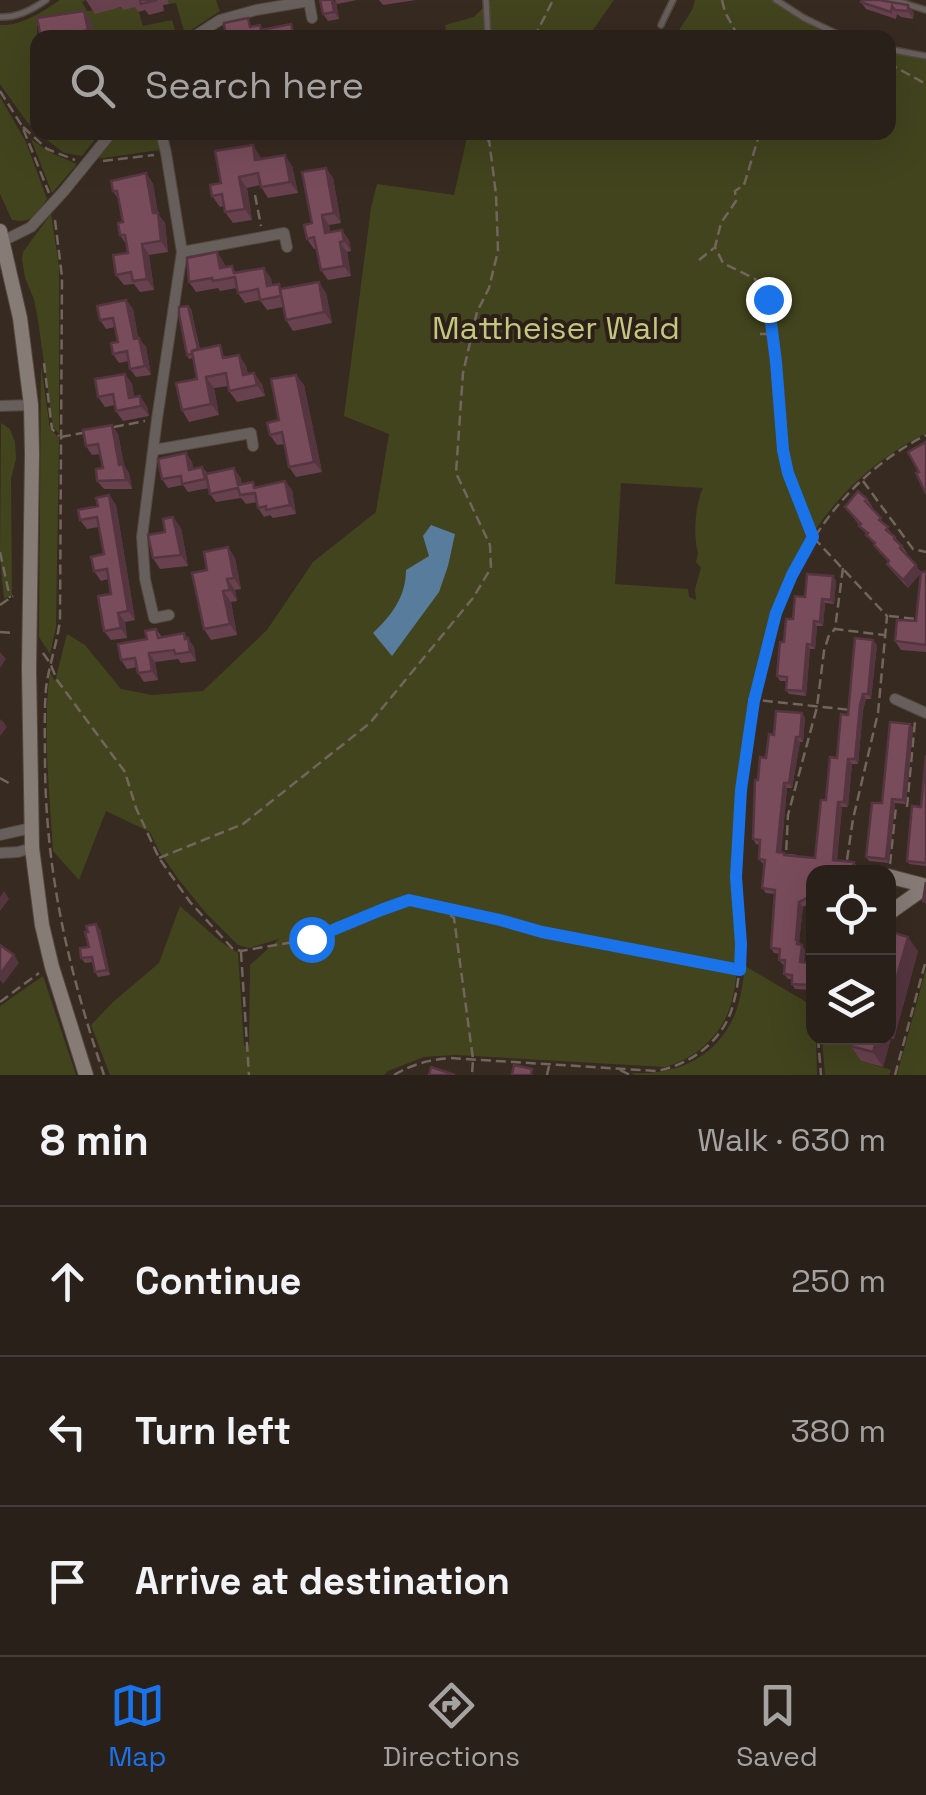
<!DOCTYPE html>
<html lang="en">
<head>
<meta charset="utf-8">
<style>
	:root { --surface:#292019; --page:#312822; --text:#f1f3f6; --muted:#a5a3a2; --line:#453e38; --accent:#1a73e8 }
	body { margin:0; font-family:"Space Grotesk",sans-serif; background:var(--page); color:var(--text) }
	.controls { position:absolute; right:30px; bottom:30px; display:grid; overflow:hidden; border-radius:20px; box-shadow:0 10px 40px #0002 }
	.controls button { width:90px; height:90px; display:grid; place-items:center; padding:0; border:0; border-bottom:2px solid var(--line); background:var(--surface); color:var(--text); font:50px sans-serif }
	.stop { position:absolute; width:30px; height:30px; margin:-22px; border:8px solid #1a73e8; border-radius:50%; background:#fff }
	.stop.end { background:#1a73e8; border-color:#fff; box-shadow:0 2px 10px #0008 }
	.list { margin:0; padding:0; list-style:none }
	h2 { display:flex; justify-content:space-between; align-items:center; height:130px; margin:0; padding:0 40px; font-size:42px }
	h2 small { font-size:32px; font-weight:400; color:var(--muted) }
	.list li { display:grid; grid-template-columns:65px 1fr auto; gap:30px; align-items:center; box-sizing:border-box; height:150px; padding:0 40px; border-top:2px solid var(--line) }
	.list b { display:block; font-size:38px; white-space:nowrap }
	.list em { font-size:32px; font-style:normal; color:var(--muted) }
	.icon { flex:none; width:55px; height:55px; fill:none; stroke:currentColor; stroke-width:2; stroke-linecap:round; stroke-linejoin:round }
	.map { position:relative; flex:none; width:926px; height:1075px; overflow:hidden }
	.search { position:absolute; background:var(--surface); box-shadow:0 10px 40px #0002; left:30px; right:30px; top:30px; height:110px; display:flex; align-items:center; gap:25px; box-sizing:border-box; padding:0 35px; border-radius:20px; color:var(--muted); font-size:38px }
	.sheet { height:580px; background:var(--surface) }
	nav { display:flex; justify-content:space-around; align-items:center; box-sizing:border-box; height:140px; border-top:2px solid var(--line); background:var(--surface); font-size:28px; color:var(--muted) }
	nav a { display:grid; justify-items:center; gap:5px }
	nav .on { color:var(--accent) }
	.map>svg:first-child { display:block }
</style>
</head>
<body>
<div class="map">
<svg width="926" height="1075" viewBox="0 0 926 1075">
	<rect width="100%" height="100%" fill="#372a21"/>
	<g fill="#42441e" fill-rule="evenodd">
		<path d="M60,0H87L82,2L87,11L137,6L143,26L172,20L177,37H94L92,29L80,19L37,26L38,132L27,122L0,84V25C22,26 42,12 60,0Z"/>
		<path d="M168,0H216L220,11L185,34L176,3L169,4Z"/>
		<path d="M491,0H614L588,37H447L445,25L474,17Z"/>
		<path d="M695,0H780L824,25L858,37L674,38L692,10Z"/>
		<path d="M889,45L926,53V433C805,495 765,607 747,734C740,781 734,831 734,879C734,922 743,957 732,1000C724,1034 697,1058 665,1067L456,1055L424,1057L388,1071L384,1075H110L91,1025L113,1002L159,963L180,906L221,942L238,953L244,1046L249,1045L250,965L279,939L249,948L238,945L205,912L179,880L159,851L150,832L106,811L79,880L53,851C50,796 42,727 50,673L55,681L67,634L85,645L121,689L152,695L203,691L267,630L313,562L376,512L389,434L344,416L371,208L377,184L454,195L468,133L888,132ZM621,483L703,488C695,505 693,535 698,553L696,562L701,568L695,589L696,600L689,597L688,589L615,584Z"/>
		<path d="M0,97L26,142L47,199C35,216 34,223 12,220L0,194Z"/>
		<path d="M38,133V132L100,133L82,156L64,153Z"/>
		<path d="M117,133H156L160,150L96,159Z"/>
		<path d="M31,139L51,153L77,164L52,193Z"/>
		<path d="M51,214L59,267V433L53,427L38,320L34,299L25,278L22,259L23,252Z"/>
		<path d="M41,366L50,429L59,438L56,627L50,654L39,637Z"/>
		<path d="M1,423L10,429L15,442L16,459L11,479L12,595L4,599L0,557Z"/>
		<path d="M745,966L813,1006L814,1038H816L817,1075H635L631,1073C676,1075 716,1059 735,1014C741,999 743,982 745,966Z"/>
		<path d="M926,969V1075H897Z"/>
		<path d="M43,976L76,1075H0V1006Z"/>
		<path d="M822,1038H868L861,1061L891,1070L889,1075H825Z"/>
	</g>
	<path fill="#587c9c" d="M431,525L455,534L448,566L439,592L392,656L373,633C391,616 406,597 406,570L429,556L423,536Z"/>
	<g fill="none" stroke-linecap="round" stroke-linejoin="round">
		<defs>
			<g id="lane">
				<path d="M486,0L488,38"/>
				<path d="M776,0L804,18L846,38"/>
				<path d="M880,0L900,2L926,10"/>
				<path d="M0,17C17,18 32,10 46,0"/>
				<path d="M661,25L673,0"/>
				<path d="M888,49L926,56"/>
				<path d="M810,909V929L814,951"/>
			</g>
			<g id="street">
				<path d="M192,38L220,20L256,10L309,1L312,18"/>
				<path d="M161,132L166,153L182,252L157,419L142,537L145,579L154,618L169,615"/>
				<path d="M3,241L31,227L64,191L112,132"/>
				<path d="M182,252L284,233L287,247"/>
				<path d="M0,406L31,405"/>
				<path d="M154,450L251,433L253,446"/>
				<path d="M895,699L926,713"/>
				<path d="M0,835L31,828"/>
				<path d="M0,853L18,852L32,848"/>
			</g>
			<g id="secondary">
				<path d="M0,231L20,318L31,405L32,454L29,669L32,848L42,925L52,967L86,1075"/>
				<path d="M888,876L926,886"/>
				<path d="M888,911H892L926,887"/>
			</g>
		</defs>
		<use href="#lane" stroke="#53473f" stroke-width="8"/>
		<use href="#street" stroke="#53473f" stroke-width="12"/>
		<use href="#secondary" stroke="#53473f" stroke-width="16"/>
		<g stroke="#71655d" stroke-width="2.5" stroke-dasharray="10 5" stroke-linecap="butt">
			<path d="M722,0L725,12L739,38"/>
			<path d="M534,38L553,0"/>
			<path d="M888,63L926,84"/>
			<path d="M0,91L22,126L49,193"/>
			<path d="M23,127L47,149L75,160"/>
			<path d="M760,132L744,185L735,191L736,201L721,223L715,247L723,263L755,279L768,299L777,362L783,450L788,473L813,537L887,616L878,713L853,819L847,860"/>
			<path d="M488,142L492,132"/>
			<path d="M103,161L154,155"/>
			<path d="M255,195L261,226"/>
			<path d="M55,220L62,277L60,620C57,644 49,665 46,688C44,713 45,740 45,765C46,875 69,972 104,1075"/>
			<path d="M699,260L714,248"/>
			<path d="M770,311L782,306"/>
			<path d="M760,334H771"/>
			<path d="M44,363L52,429L59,436"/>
			<path d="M114,427L145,421"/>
			<path d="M61,437L87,432"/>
			<path d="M863,481L913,549L926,552"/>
			<path d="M0,552L10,598"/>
			<path d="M843,568L835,629L884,635"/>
			<path d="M0,605L13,596"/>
			<path d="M889,616L916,619"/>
			<path d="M0,632L14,633"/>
			<path d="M43,653L50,663L57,680L125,772L136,808L159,858L190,902L232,948L241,951L311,939L381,910L409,900L437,905L454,918L473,1059L472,1075"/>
			<path d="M748,699L851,710"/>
			<path d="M0,778L12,785"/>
			<path d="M907,807L915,721"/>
			<path d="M796,856L786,855L788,815L817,707L824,651L829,635L835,629"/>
			<path d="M159,858L243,824L370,723L473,598L491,568L490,545L456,473L463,373L477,312L489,288L498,251L496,194L488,132"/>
			<path d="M890,864L896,806"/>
			<path d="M438,905L541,932L738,969"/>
			<path d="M241,952L249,1075"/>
			<path d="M0,1002L39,973"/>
			<path d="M818,1038L821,1075"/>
			<path d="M620,1070L630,1075"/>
			<path d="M394,1075C413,1064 428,1060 450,1058L656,1071C691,1065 724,1040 733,1005C746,959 736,921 736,876C736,833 741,789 747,746C764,620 806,497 926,435"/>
			<path d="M547,1075L549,1066"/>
			<path d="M895,1075L926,960"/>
		</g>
		<use href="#lane" stroke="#675f5c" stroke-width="5"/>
		<use href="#street" stroke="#675f5c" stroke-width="10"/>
		<use href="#secondary" stroke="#877b76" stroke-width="14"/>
	</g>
	<g fill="#68414e">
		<path d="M86,0H168L169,4L163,5L164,11L149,15L145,10L138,12L135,7L123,10L121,7L95,14Z"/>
		<path d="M335,0H357L337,4Z"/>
		<path d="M379,0H416L383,5Z"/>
		<path d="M862,0H879L908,5L914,13L913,19L901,17L897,14L896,19L866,9L861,2Z"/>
		<path d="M336,2L339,19L328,21L323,14Z"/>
		<path d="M84,11L91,21L94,38H41Z"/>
		<path d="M260,156L261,159L292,166L298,193L268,198L260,185L247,188L252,220L233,223L225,212L224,206L220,207L212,196L221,183Z"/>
		<path d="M326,168L333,178L341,223L329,225L330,232L349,240L351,251L347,252L351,276L328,280L321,270L317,248L314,249L307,239Z"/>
		<path d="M146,173L153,184L158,214L165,223L168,252L149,255L154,290L140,292L134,284L124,285L116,275L128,253L126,244L120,235L123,222L119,200L113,191Z"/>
		<path d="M217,252L224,263L225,267L237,273L271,278L272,285L282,289L326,293L332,323L293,331L286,320L283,307L267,310L260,300L245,303L238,293L237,288L220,291L218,288L196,292L189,282Z"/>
		<path d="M126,300L133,309L138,338L146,347L151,375L136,377L130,369L129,361L119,363L113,354L118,342L115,327L106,329L100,320Z"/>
		<path d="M188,306L191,309L200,349L228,357L239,355L246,366L248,374L262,384L265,396L237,402L229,391L228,386L214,388L219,415L189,422L182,410L197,379L193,358L189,359L187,355Z"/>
		<path d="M125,374L132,384L134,397L140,396L147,407L149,416L123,421L116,411L115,405L105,407L98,397Z"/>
		<path d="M296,375L304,385L322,472L296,477L289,467L284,444L277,445L270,435L279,420Z"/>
		<path d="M112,425L118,434L124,465L129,473L132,489H104L97,481L103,468L100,454L92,455L86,446Z"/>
		<path d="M186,453L192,462L193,469L202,467L207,473L240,477L242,484L257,487L285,481L292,490L296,514L273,518L270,515L264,517L258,508L257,502L246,504L241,498L216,502L210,494L209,488L188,492L183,485L168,488L162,479Z"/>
		<path d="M109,495L116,505L135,620L125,622L127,638L111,640L104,631L111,594L108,579L101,581L94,571L104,554L99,527L87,529L80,520Z"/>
		<path d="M867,499L872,506L871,508L902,546L907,553L906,555L921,572H926V652L901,650L895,641L916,621L921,573L908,588L892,571L887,564L888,562L845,507Z"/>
		<path d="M181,528L188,566L160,569L153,558L165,532Z"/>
		<path d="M228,547L235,558L241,589L235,590L237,601L231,602L237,635L211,640L204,629L207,570Z"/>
		<path d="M833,576L836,581L834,604L825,603L823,626H817L815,649H810L806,696L789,694L786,690L787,681H780L777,676L784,642L793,619L805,597Z"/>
		<path d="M156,629L162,637L184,633L194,647L196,661L181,663L178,659L155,662L158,680L144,682L138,673L137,667L127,669L121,660Z"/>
		<path d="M877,645L871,699H866L863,710L858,764H852L848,807H842L837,860L854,862L857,867L814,872V906L811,903L803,907L799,942L805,950L804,962L810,963L813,968L814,982L811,990L795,989L792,984V979H788L784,974L785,965H783L779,960L780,954L774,953L771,948L775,894L766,893L762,888L764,865L759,859L760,845L756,844L753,839L758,780L774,735L802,713L805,718L803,742H800L792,788H787L781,853L786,855L815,858L826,800L848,715Z"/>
		<path d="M910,724L913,728L906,804L895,803L889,863L869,861L866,857L882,803Z"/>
		<path d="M926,755V866L909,864L907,861L921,807Z"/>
		<path d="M100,929L110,975L98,977L95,972L93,962L85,963L81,958Z"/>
		<path d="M888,931L918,951L894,1039L891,1038L883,1067L861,1061L851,1046L888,1038Z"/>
	</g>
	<g fill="#553540">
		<path d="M332,0L336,2L339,19L334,12Z"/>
		<path d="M908,5L914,13L913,19L908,11Z"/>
		<path d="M84,11L91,21L94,38L88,30Z"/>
		<path d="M253,145L260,156L263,171L255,160Z"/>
		<path d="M285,155L292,166L298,193L290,182Z"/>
		<path d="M326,168L333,178L341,223L334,213Z"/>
		<path d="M146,173L153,184L158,214L165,223L168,252L161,241L153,213Z"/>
		<path d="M239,177L247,188L252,220L245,209Z"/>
		<path d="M322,215L329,225L332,243L325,233Z"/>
		<path d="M342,230L349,240L351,251L344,241Z"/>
		<path d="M340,242L347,252L351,276L344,266Z"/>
		<path d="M142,244L149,255L154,290L147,279Z"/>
		<path d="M217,252L224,263L227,278L220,268Z"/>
		<path d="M264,268L271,278L274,296L267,286Z"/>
		<path d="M319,282L326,293L332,323L324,312Z"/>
		<path d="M126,300L133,309L140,348L134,339Z"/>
		<path d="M188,306L191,309L201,357L199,353Z"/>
		<path d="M139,338L146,347L151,375L145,366Z"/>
		<path d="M239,355L246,366L250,386L243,375Z"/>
		<path d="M254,373L262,384L265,396L257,385Z"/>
		<path d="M125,374L132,384L136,409L129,398Z"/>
		<path d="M296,375L304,385L322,472L314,462Z"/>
		<path d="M206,377L214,388L219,415L211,404Z"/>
		<path d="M140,396L147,407L149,416L141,406Z"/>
		<path d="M112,425L118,434L124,465L129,473L132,489L119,465Z"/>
		<path d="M186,453L192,462L195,479L189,470Z"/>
		<path d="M234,468L240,477L244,494L238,485Z"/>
		<path d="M285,481L292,490L296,514L290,505Z"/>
		<path d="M109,495L116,505L135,620L128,611Z"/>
		<path d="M173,517L181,528L188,566L181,555Z"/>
		<path d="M228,547L235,558L241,589L234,578Z"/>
		<path d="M916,565L921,573L908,588L903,580Z"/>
		<path d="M833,576L836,581L834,604L831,600Z"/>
		<path d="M227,579L235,590L237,601L230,590Z"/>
		<path d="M223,591L231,602L237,635L230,624Z"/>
		<path d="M822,599L825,603L823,626L820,622Z"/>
		<path d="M118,613L125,622L127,638L121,628Z"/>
		<path d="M814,621L817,626L815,649L812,645Z"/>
		<path d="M184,633L194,647L196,661L190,652Z"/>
		<path d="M873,640L877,645L871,699L868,694Z"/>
		<path d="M807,644L810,649L806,696L803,691Z"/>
		<path d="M0,652L6,659L0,668Z"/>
		<path d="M149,653L155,662L158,680L152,671Z"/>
		<path d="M863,694L866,699L863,710L858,764L855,759L860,705Z"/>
		<path d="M802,713L805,718L803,742L800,737Z"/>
		<path d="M1,719L7,727L0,736V721Z"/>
		<path d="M910,724L913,728L906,804L903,800Z"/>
		<path d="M796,737L800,742L792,788L789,783Z"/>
		<path d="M848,759L852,764L848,807L844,802Z"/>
		<path d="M784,783L787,788L781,857L777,852Z"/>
		<path d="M892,799L895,803L889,863L886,859Z"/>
		<path d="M838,802L842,807L836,865L833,860Z"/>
		<path d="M4,891L9,899L0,911V897Z"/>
		<path d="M799,902L803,907L799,942L801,945V949L796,940Z"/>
		<path d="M96,924L100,929L110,975L107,970Z"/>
		<path d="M908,937L918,951L894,1039L888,1031V1008Z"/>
		<path d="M802,945L805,950L803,967L800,962Z"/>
		<path d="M14,955L19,963L3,984L0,980V974Z"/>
		<path d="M810,963L813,968L814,982L811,990L808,985Z"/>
		<path d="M888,1035L891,1038L883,1067L873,1052L877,1038H888Z"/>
	</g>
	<g fill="#794c5b" stroke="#553540" stroke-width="2.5">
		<path d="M140,0H157L141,4Z"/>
		<path d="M320,0H332L334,12L323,14Z"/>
		<path d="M862,0H879L908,5V11L895,10L892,6L891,12L861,2Z"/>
		<path d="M84,11L88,30L74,33V38H41L37,18Z"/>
		<path d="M248,18L250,27L260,25L261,30L291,24L294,38H226L224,23Z"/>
		<path d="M253,145L255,160L285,155L290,182L261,187L258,173L239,177L245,209L225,212L222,194L212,196L210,185L221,183L215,151Z"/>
		<path d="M326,168L334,213L322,215L325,233L342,230L344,241L340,242L344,266L321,270L314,237L307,239L304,225L312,223L302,172Z"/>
		<path d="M146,173L153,213H158L161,241L142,244L147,279L133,281L131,272L116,275L113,255L128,253L125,235H120L118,223L123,222L117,191H113L111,181Z"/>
		<path d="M217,252L220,268L232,266L234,273L264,268L267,286L279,284L281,296L260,300L258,289L238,293L235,277L213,281L212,278L189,282L187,258Z"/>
		<path d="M319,282L324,312L286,320L280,289Z"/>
		<path d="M126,300L134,339L139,338L145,366L130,369L127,351L113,354L111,343L118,342L113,318L100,320L97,306Z"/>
		<path d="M188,306L198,349L192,351V354L187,355L179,314V307Z"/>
		<path d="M220,345L223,358L239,355L243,375L254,373L257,385L229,391L226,373L206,377L211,404L182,410L176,383L197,379L192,351Z"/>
		<path d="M125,374L129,398L140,396L141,406L116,411L113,394L98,397L95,379Z"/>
		<path d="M296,375L314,462L289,467L282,432L270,435L267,423L279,420L271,379Z"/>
		<path d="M112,425L119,465L123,464L126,480L97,481L96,469L103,468L98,444L86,446L83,430Z"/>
		<path d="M926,442V494L916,473L919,472L908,452Z"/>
		<path d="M186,453L189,470L202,467L205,479L182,484L181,476L162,479L158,459Z"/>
		<path d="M234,468L238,485L253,482L254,488L285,481L290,505L266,510V506L258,508L255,493L240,495L238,488L210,494L206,474Z"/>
		<path d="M858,491L867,499L865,501L881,518L879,520L888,527L886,530L895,537L894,539L902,546L900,548L916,565L903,580L887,564L889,561L874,545L875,543L866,535L868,533L859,526L861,524L845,507Z"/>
		<path d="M109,495L128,611L118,613L121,628L104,631L98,596L111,594L107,569L94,571L91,557L104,554L97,517L80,520L78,510L98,506L96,498Z"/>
		<path d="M173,517L181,555L153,558L148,535L165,532L163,519Z"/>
		<path d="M228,547L234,578L227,579L230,590L223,591L230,624L204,629L192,573L207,570L204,552Z"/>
		<path d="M921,572H926V645L895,641L897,620L916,621Z"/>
		<path d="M807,574L833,576L831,600L822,599L820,622L814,621L812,645L807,644L803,691L786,690L787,677L777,676L780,642H784L786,619H793L795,596L805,597Z"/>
		<path d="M156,629L158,638L184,633L185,639L188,638L190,652L175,654L174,650L149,653L152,671L138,673L135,658L121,660L118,644L147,639L145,631Z"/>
		<path d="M855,638L873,640L868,694H863L860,705L855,759H848L844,802H838L833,860L854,862L852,872H814V903L807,898L799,902L796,940H798L797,944L802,945L800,962L810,963L809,968H812L808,985L792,984V975L784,974L785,960H779L780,949L771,948L775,890L762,888L765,860L759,859L760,840L753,839L755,780H758L760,757L766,758L769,734L774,735L776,711L802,713L800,737H796L789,783H784L777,852L784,853V855L815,858L821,800H826L830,757L837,758L841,714L848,715Z"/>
		<path d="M890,722L910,724L903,800L892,799L886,859L866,857L872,803H882Z"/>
		<path d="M926,755V863L907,861L912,806L921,807Z"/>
		<path d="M926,882V902L923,901Z"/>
		<path d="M96,924L107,970L95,972L92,957L81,958L80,948L89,947L85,932H88L86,926Z"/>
		<path d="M888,931L908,937L888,1008Z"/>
		<path d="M0,945L14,955L0,974Z"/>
		<path d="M853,1038H877L873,1052L851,1046Z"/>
		<path d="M514,1065L532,1069L531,1075H512Z"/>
		<path d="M431,1067L455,1075H429Z"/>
	</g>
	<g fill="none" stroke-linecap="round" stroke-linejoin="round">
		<path stroke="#1a73e8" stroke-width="12" d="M311,939L381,910L409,900L500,920L542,932L740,970L741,944L736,877L741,790L754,701L776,613L792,575L813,537L788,473L783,450L776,362L768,299"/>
	</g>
	<g text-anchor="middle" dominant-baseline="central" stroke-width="8" stroke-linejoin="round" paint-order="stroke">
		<g font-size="32" fill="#c2c67e" stroke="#2c2018">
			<text x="556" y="328">Mattheiser Wald</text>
		</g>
	</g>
</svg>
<div class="controls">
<button><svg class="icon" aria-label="locate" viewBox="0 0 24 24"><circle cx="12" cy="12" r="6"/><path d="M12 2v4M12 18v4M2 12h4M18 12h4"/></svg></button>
<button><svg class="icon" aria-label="layers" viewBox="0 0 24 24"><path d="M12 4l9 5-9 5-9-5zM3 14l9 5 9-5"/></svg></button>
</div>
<div class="stop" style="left:311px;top:939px"></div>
<div class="stop end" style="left:768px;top:299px"></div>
<div class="search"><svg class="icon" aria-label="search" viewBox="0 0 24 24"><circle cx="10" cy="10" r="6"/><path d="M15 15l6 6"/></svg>Search here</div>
</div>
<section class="sheet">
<h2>8 min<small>Walk · 630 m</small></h2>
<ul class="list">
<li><svg class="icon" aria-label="ahead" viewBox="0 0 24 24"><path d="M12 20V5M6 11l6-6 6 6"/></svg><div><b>Continue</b></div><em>250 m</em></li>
<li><svg class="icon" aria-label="left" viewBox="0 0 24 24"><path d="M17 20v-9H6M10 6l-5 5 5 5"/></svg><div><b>Turn left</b></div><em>380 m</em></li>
<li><svg class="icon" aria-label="arrive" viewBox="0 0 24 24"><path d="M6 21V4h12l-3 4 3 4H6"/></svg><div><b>Arrive at destination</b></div></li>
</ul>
</section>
<nav>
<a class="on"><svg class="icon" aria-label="map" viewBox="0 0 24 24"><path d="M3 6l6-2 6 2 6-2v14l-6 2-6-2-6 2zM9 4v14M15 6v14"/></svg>Map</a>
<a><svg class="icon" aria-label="directions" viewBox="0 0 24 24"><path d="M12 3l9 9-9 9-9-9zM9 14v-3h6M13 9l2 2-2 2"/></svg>Directions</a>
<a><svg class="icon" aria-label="saved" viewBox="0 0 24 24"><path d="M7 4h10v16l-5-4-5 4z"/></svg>Saved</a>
</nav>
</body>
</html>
